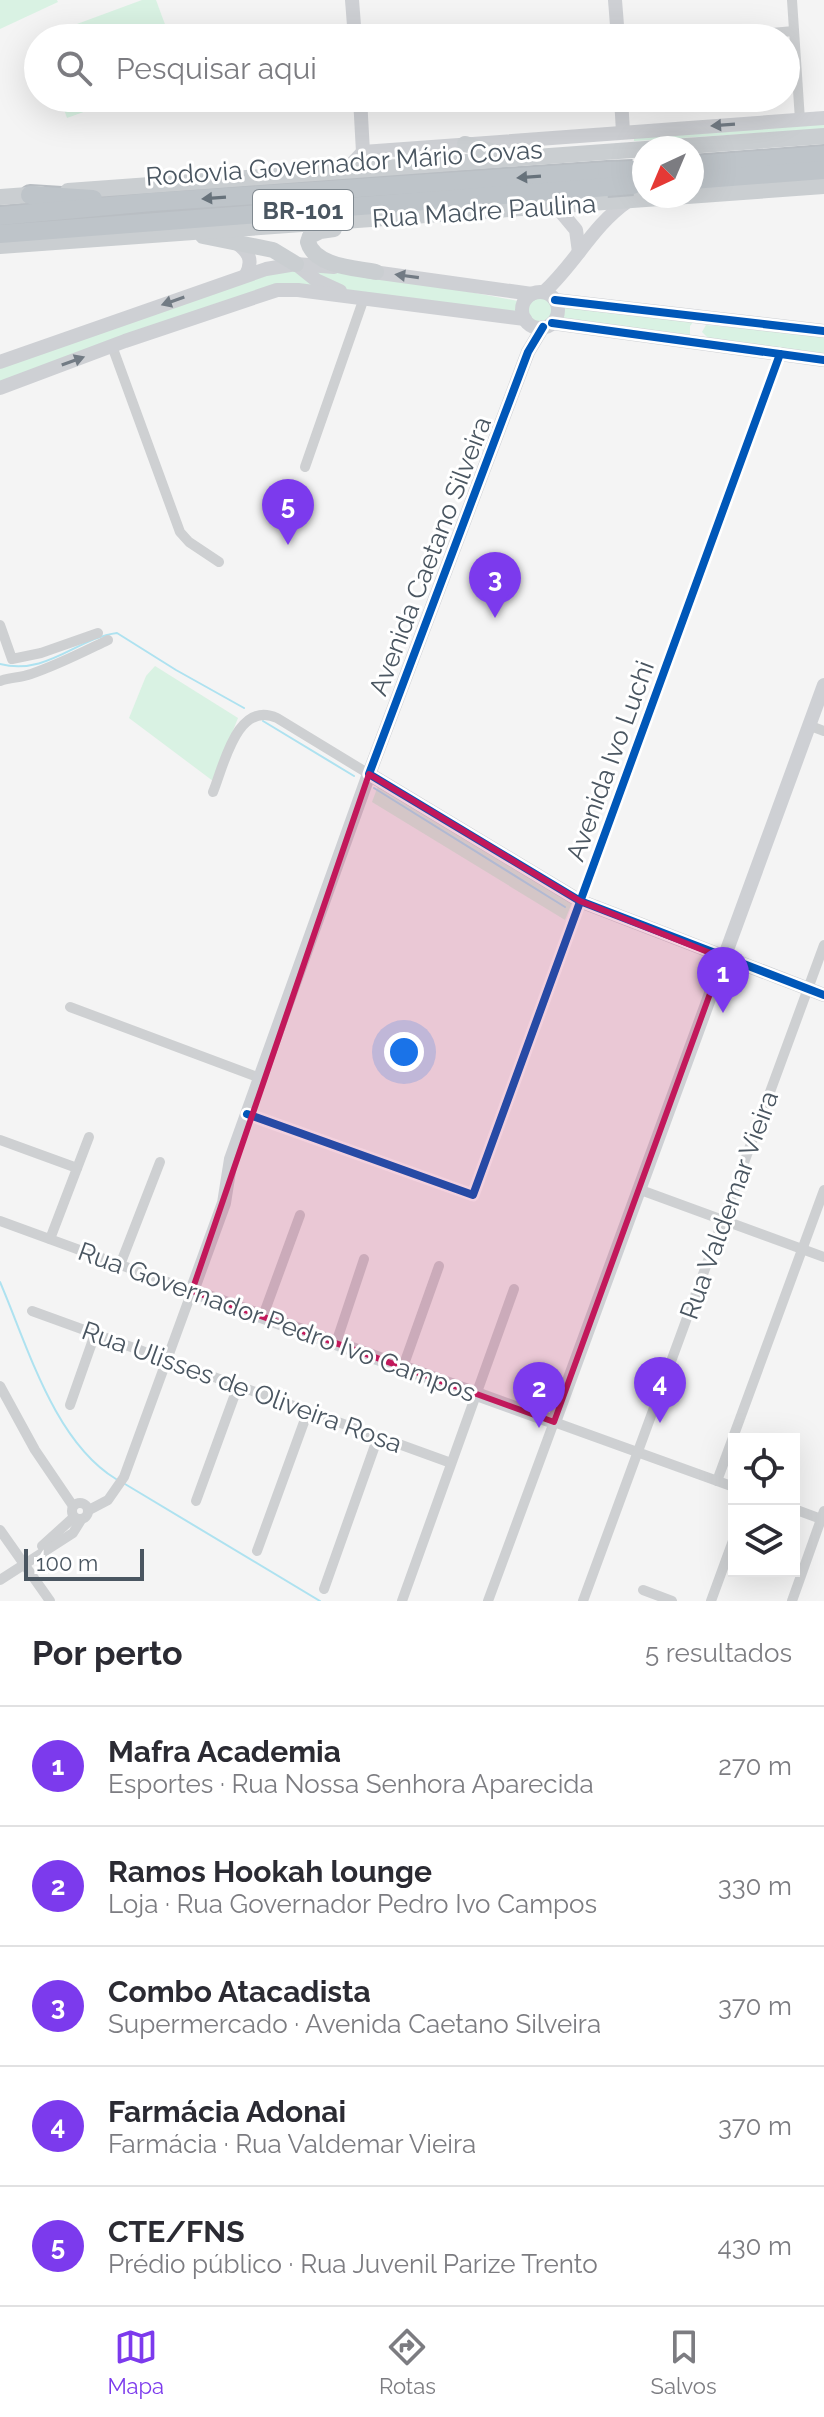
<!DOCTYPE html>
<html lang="pt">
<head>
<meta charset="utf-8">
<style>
	:root { --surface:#fff; --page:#f2f2f3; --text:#2b2b33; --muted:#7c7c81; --line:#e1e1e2; --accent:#7c3aed }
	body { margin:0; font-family:Raleway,sans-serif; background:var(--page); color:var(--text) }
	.controls { position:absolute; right:24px; bottom:24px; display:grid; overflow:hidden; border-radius:0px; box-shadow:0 8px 32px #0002 }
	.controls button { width:72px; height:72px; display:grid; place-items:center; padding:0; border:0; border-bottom:2px solid var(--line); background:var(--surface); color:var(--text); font:40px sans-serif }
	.compass { position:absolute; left:632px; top:136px; width:72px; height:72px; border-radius:50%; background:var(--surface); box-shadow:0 8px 32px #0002; rotate:224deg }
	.scale { position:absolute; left:24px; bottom:20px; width:120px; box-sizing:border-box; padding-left:8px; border:4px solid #4a5661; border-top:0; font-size:22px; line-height:28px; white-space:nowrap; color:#4a5661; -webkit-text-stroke:6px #fff; paint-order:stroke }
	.you { position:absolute; left:404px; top:1052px; width:28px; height:28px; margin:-20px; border:6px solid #fff; border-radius:50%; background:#1a73e8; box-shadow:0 0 0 12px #1a73e833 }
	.badge { display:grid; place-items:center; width:52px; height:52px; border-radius:50%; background:var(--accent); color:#fff; font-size:26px; font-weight:700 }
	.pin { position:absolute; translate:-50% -66px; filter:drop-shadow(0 2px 4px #0008) }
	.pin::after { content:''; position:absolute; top:42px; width:28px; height:24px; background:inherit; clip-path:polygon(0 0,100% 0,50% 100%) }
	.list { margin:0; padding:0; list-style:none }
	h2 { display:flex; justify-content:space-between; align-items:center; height:104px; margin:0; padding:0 32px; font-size:34px }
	h2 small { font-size:26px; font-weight:400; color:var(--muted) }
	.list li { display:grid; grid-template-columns:52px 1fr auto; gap:24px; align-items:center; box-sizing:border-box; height:120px; padding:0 32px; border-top:2px solid var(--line) }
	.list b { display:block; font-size:30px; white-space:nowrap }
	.list p { margin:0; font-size:26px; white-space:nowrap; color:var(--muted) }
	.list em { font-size:26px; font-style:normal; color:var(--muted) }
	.icon { flex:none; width:44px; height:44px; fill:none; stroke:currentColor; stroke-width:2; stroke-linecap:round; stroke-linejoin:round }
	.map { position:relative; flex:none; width:824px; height:1601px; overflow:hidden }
	.search { position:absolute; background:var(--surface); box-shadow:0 8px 32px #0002; left:24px; right:24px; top:24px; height:88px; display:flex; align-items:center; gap:20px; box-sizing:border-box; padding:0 28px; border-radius:44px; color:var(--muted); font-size:30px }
	.sheet { height:704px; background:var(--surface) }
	nav { display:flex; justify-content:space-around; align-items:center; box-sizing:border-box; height:112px; border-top:2px solid var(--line); background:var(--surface); font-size:22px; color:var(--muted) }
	nav a { display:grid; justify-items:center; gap:4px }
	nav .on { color:var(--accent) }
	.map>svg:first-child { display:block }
</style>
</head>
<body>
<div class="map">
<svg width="824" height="1601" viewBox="0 0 824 1601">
	<rect width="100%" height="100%" fill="#f4f4f4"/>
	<g fill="#d9f2e3">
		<path d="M0,0H57L58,2L0,29Z"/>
		<path d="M142,0H156L170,38H39Z"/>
		<path d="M60,98H122L67,118Z"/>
		<path d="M824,121V129L634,141V134Z"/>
		<path d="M294,266L318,285H302L0,382V365Z"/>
		<path d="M320,267L401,279L518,301L515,312L341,289L312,275Z"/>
		<circle cx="540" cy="310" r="13"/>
		<path d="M564,307L694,321L690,326V335L563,318Z"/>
		<path d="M706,325L824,335V358L710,340L702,332Z"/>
		<path d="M155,666L238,718L213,781L129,718L146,676Z"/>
		<path d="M378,786L573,900L565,920L372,802Z"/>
	</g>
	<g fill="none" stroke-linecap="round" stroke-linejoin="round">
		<g stroke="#aee2f0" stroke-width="2">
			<path d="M0,664C47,676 77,638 117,633L176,670L244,708"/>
			<path d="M263,721L354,776"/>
			<path d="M374,788L565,907"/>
			<path d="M0,1282C28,1347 54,1441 116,1479"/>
			<path d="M125,1484L320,1601"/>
		</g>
		<defs>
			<g id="highway">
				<path d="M692,165L824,155"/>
				<path d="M692,180L824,170"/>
				<path d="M30,195L93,199"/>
				<path d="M0,216L152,202L607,171"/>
				<path d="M0,234L607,187"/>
			</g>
		</defs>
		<use href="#highway" stroke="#b9bec3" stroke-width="22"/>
		<g stroke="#ced0d2" stroke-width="10">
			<path d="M792,0L800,120"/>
			<path d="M712,38L794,31"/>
			<path d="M112,346L180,532L189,542L219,562"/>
			<path d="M305,467L364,298"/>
			<path d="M0,625L12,659L41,653L98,633"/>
			<path d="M0,681C10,677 20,678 31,674C58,665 83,652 108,640"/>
			<path d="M808,725L824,731"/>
			<path d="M213,792C224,765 237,700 277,718L369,774"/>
			<path d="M70,1007L260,1078"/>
			<path d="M247,1114L473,1195L780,354"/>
			<path d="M0,1140L77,1168"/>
			<path d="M638,1189L824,1257"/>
			<path d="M0,1221L192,1291L124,1477L108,1500L89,1510"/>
			<path d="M50,1239L89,1137"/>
			<path d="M120,1265L160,1162"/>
			<path d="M32,1311L451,1463"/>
			<path d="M263,1316L300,1215"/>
			<path d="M336,1343L364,1259"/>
			<path d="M403,1367L439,1266"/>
			<path d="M0,1386L35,1450L73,1506"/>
			<path d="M70,1405L95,1334"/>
			<path d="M717,1481L824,1190"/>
			<path d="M196,1501L238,1386"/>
			<circle cx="80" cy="1511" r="8"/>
			<path d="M794,1509L824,1520"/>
			<path d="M0,1530L50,1601"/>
			<path d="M42,1546L74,1517"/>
			<path d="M257,1551L308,1411"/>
			<path d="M0,1580L73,1533L81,1520"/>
			<path d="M324,1589L378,1437"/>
			<path d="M643,1590L672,1601"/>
			<path d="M402,1601L514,1289"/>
			<path d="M488,1601L554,1422L734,1487"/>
			<path d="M583,1601L824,945"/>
			<path d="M711,1601L734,1538"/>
			<path d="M792,1601L824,1511"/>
		</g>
		<g stroke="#ced0d4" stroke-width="14">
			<path d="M352,0L355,38"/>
			<path d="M615,0L618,38"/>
			<path d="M360,98L363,152"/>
			<path d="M621,98L623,132"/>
			<path d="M346,170L363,152L824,118"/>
			<path d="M556,206L576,230L579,252"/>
			<path d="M235,242C248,251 254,259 246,275"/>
			<path d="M296,264L316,280L340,291"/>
			<path d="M366,271L532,294"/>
			<path d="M544,292C576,263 592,226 628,201"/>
			<circle cx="540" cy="310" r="18"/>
			<path d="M555,300L824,331"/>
			<path d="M552,323L824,360"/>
			<path d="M543,327L528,352L369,774L231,1159L224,1203L192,1291L554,1422L824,685"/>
			<path d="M0,362L266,269L296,264L334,267"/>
			<path d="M0,388L125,341L277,290H298L525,319"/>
			<path d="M369,774L580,901L824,995"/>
		</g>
		<g stroke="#caced1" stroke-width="16">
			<path d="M465,144L498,153"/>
			<path d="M68,191L824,136"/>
			<path d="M0,197L41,194"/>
			<path d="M334,229L320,231L310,236L308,242C314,266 355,268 376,272"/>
			<path d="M203,236L273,250L296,264"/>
			<path d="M0,246L824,186"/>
		</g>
		<use href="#highway" stroke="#bec4c9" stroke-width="18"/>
		<defs>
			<g id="highway-bridge">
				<path d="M607,171L633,170"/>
				<path d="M607,187L633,185"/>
			</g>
		</defs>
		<use href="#highway-bridge" stroke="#b9bec3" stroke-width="22" stroke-linecap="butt"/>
		<use href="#highway-bridge" stroke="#bec4c9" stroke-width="18"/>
		<defs>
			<g id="cycleway">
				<path d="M555,300L824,331"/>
				<path d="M552,323L824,360"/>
				<path d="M543,327L528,352L369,774L580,901L824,995"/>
				<path d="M247,1114L473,1195L780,354"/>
			</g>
		</defs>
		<use href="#cycleway" stroke="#fff" stroke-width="13"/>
		<use href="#cycleway" stroke="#0057b8" stroke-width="8"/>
	</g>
	<defs><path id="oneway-solid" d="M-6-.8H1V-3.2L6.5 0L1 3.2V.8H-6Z" transform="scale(2)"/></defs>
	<g fill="#727b84">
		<use href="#oneway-solid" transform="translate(723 125) rotate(176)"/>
		<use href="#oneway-solid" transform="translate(407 276) rotate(-172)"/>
		<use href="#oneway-solid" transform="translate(173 301) rotate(161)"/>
		<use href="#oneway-solid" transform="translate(73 361) rotate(-20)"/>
	</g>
	<g fill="#67727b">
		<use href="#oneway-solid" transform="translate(529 177) rotate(176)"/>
		<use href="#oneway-solid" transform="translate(214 198) rotate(176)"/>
	</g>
	<path fill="#c2185b" fill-opacity="0.2" stroke="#c2185b" stroke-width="6" stroke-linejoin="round" d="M369,774L580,901L723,958L554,1422L192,1291Z"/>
	<g text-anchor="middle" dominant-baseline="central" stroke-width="6" stroke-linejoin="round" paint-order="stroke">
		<rect fill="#fff" stroke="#808990" stroke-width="2" x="253" y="190" width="100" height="40" rx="6"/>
		<g font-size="24" font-weight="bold" fill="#4a5661">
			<text x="303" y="210">BR-101</text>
		</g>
		<g font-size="26" fill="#4a5661" stroke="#fff">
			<text transform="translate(344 163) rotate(-4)">Rodovia Governador Mário Covas</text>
			<text transform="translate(484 211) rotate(-4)">Rua Madre Paulina</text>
			<text transform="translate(430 556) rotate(-69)">Avenida Caetano Silveira</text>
			<text transform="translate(610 761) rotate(-70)">Avenida Ivo Luchi</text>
			<text transform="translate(729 1205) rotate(-70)">Rua Valdemar Vieira</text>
			<text transform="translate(277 1322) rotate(20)">Rua Governador Pedro Ivo Campos</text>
			<text transform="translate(242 1387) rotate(20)">Rua Ulisses de Oliveira Rosa</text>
		</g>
	</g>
</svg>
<div class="controls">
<button><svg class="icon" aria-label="locate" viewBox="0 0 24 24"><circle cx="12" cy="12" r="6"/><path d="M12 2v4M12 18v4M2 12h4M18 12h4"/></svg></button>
<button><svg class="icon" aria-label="layers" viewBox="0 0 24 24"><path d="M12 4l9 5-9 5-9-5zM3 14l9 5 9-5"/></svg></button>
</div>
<svg class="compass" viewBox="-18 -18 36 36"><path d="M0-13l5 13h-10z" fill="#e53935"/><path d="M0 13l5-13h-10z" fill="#7c7c81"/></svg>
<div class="scale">100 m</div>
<div class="you"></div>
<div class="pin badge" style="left:723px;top:1013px">1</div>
<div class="pin badge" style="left:539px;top:1428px">2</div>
<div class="pin badge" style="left:495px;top:618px">3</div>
<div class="pin badge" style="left:660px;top:1423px">4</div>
<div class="pin badge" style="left:288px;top:545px">5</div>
<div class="search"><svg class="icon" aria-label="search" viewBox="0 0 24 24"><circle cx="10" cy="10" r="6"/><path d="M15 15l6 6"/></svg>Pesquisar aqui</div>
</div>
<section class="sheet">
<h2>Por perto<small>5 resultados</small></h2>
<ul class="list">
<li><span class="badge">1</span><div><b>Mafra Academia</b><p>Esportes · Rua Nossa Senhora Aparecida</p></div><em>270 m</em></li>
<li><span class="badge">2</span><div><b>Ramos Hookah lounge</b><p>Loja · Rua Governador Pedro Ivo Campos</p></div><em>330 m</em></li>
<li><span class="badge">3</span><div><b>Combo Atacadista</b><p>Supermercado · Avenida Caetano Silveira</p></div><em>370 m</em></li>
<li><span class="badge">4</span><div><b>Farmácia Adonai</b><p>Farmácia · Rua Valdemar Vieira</p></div><em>370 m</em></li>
<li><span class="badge">5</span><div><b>CTE/FNS</b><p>Prédio público · Rua Juvenil Parize Trento</p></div><em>430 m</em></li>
</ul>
</section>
<nav>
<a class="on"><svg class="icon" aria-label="map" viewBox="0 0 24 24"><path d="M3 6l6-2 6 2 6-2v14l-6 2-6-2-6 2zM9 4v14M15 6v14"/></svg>Mapa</a>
<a><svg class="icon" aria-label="directions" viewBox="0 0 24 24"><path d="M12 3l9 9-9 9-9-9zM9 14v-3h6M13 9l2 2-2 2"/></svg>Rotas</a>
<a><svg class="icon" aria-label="saved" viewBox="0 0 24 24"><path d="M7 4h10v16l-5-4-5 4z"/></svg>Salvos</a>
</nav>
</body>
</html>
